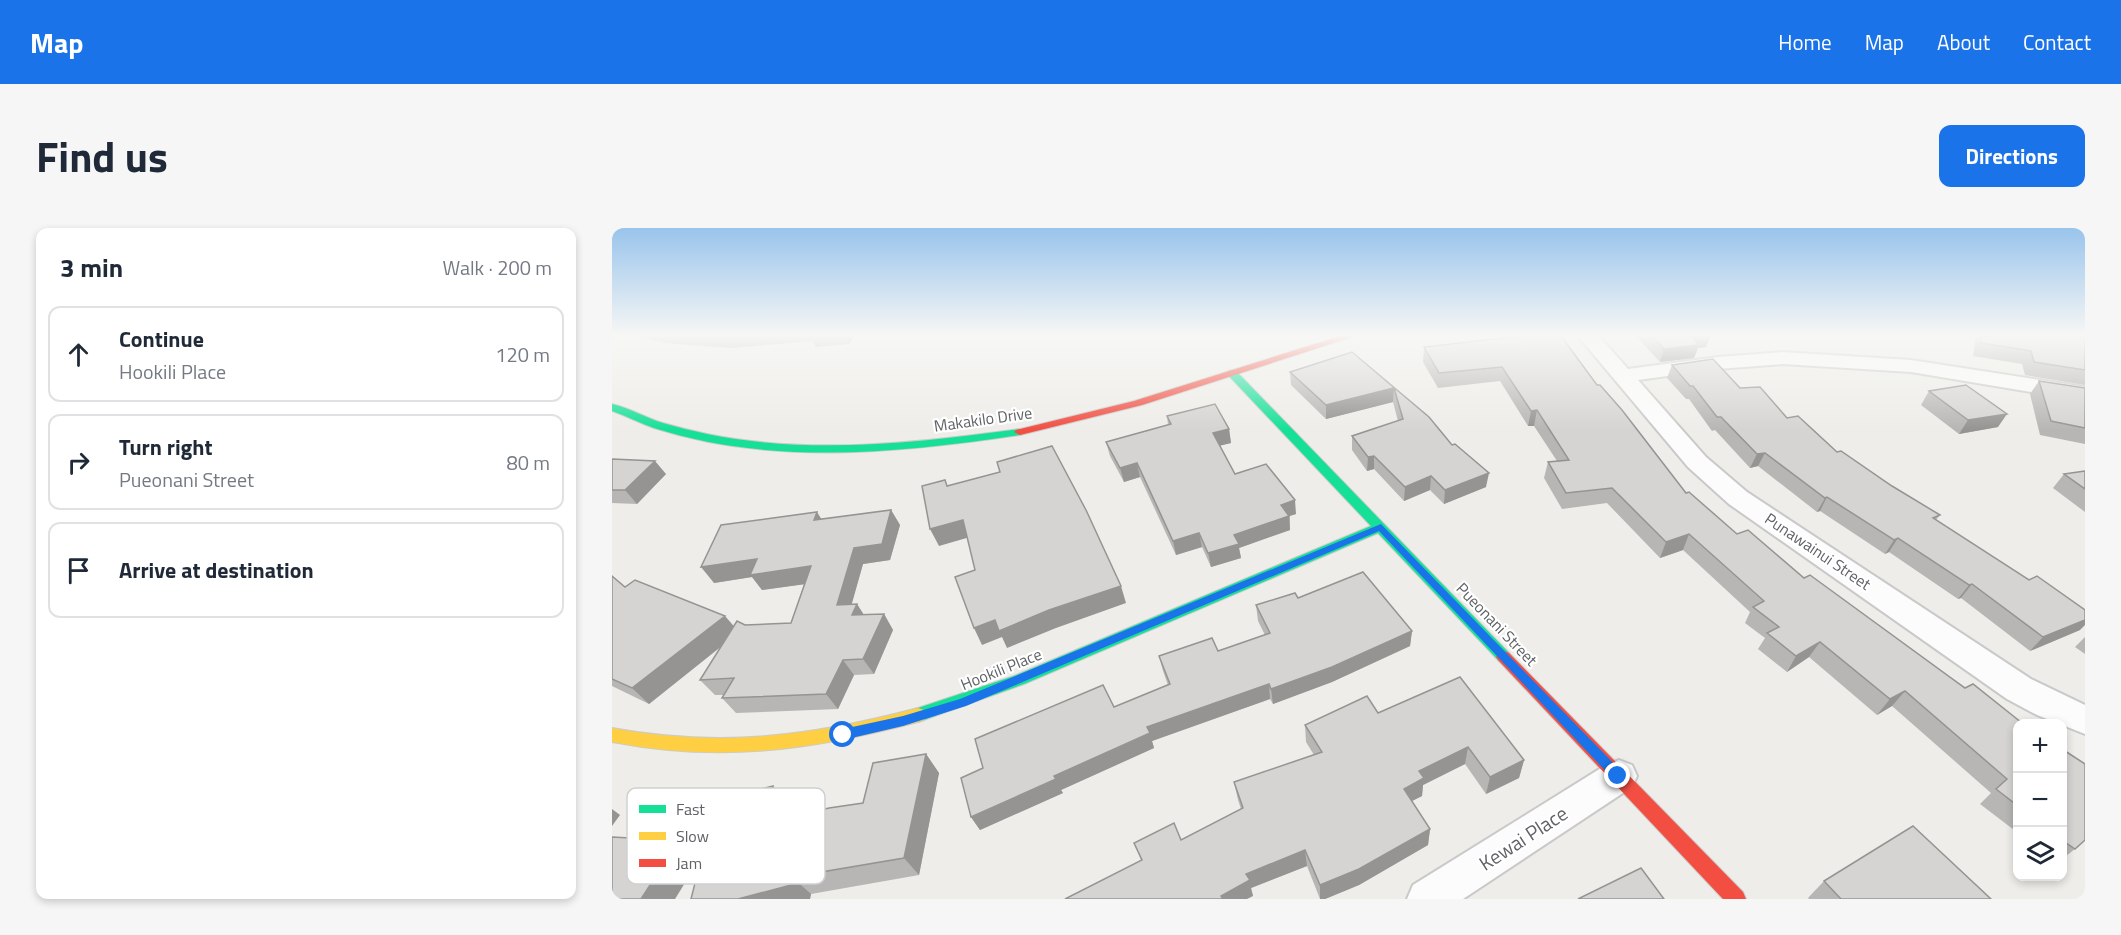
<!DOCTYPE html>
<html lang="en">
<head>
<meta charset="utf-8">
<style>
	:root { --surface:#fff; --page:#f6f6f7; --text:#1f2937; --muted:#747a83; --line:#e0e1e3; --accent:#1a73e8 }
	body { margin:0; font-family:"Titillium Web",sans-serif; background:var(--page); color:var(--text) }
	.controls { position:absolute; right:18px; bottom:18px; display:grid; overflow:hidden; border-radius:12px; box-shadow:0 3px 9px #0003 }
	.controls button { width:54px; height:54px; display:grid; place-items:center; padding:0; border:0; border-bottom:2px solid var(--line); background:var(--surface); color:var(--text); font:30px sans-serif }
	.stop { position:absolute; width:18px; height:18px; margin:-14px; border:4px solid #1a73e8; border-radius:50%; background:#fff }
	.stop.end { background:#1a73e8; border-color:#fff; box-shadow:0 2px 6px #0008 }
	.list { margin:0; padding:0; list-style:none }
	h2 { display:flex; justify-content:space-between; align-items:center; height:78px; margin:0; padding:0 24px; font-size:26px }
	h2 small { font-size:20px; font-weight:400; color:var(--muted) }
	.list li { display:grid; grid-template-columns:39px 1fr auto; gap:18px; align-items:center; box-sizing:border-box; height:96px; margin:0 12px 12px; padding:0 12px; border:2px solid var(--line); border-radius:12px }
	.list b { display:block; font-size:22px; white-space:nowrap }
	.list p { margin:0; font-size:20px; white-space:nowrap; color:var(--muted) }
	.list em { font-size:20px; font-style:normal; color:var(--muted) }
	.icon { flex:none; width:33px; height:33px; fill:none; stroke:currentColor; stroke-width:2; stroke-linecap:round; stroke-linejoin:round }
	.map { position:relative; flex:none; width:1473px; height:671px; overflow:hidden; border-radius:12px }
	header { display:flex; align-items:center; gap:36px; box-sizing:border-box; height:84px; padding:0 30px; background:var(--accent); color:#fff }
	header strong { font-size:28px }
	nav { display:flex; gap:33px; margin-inline-start:auto; font-size:21px }
	.intro { display:flex; align-items:center; justify-content:space-between; box-sizing:border-box; height:144px; padding:0 36px }
	h1 { margin:0; font-size:42px }
	.button { padding:15px 27px; border-radius:12px; background:var(--accent); color:#fff; font-size:21px; font-weight:700 }
	main { display:flex; gap:36px; padding:0 36px }
	aside { flex:1; background:var(--surface); border-radius:12px; box-shadow:0 3px 9px #0003 }
	.map>svg:first-child { display:block }
</style>
</head>
<body>
<header>
<strong>Map</strong>
<nav><a>Home</a><a>Map</a><a>About</a><a>Contact</a></nav>
</header>
<div class="intro"><h1>Find us</h1><a class="button">Directions</a></div>
<main>
<aside>
<h2>3 min<small>Walk · 200 m</small></h2>
<ul class="list">
<li><svg class="icon" aria-label="ahead" viewBox="0 0 24 24"><path d="M12 20V5M6 11l6-6 6 6"/></svg><div><b>Continue</b><p>Hookili Place</p></div><em>120 m</em></li>
<li><svg class="icon" aria-label="right" viewBox="0 0 24 24"><path d="M7 20v-9h11M14 6l5 5-5 5"/></svg><div><b>Turn right</b><p>Pueonani Street</p></div><em>80 m</em></li>
<li><svg class="icon" aria-label="arrive" viewBox="0 0 24 24"><path d="M6 21V4h12l-3 4 3 4H6"/></svg><div><b>Arrive at destination</b></div></li>
</ul>
</aside>
<div class="map">
<svg width="1473" height="671" viewBox="0 0 1473 671">
	<rect width="100%" height="100%" fill="#eeede9"/>
	<g fill="none" stroke-linecap="round" stroke-linejoin="round">
		<defs>
			<g id="street">
				<path d="M966,108H987L1016,141L1106,129L1171,124L1299,132L1473,159V173L1299,144L1171,136L1106,141L1026,152L1094,229L1135,264L1419,451L1473,477V506L1425,487L1395,471L1117,276L1076,239Z"/>
				<path d="M1007,532L1020,537L1025,548L1020,559L851,671H795L801,657L994,537Z"/>
			</g>
			<g id="fast">
				<path d="M620,142L624,143L897,425L900,429L897,433L892,435L887,433L766,305L412,456L306,494L300,492L298,487L300,482L402,448L759,298L616,147V143Z"/>
				<path d="M0,176C18,180 34,190 51,195C65,199 81,203 95,206C198,227 305,215 408,201L414,204L408,207C288,225 160,238 42,200C28,195 14,188 0,183Z"/>
			</g>
			<path id="slow" d="M306,480L312,482L314,487L312,492L306,494C200,522 109,535 0,514V500C109,520 200,508 306,480Z"/>
			<g id="jam">
				<path d="M728,108H743L530,177L408,207L402,204L404,202L522,173Z"/>
				<path d="M892,423L897,425L1131,664L1134,671H1111L887,433L884,429L887,425Z"/>
			</g>
		</defs>
		<use href="#street" stroke="#c9c9c9" stroke-width="4"/>
		<use href="#fast" stroke="#cbcbca" stroke-width="2"/>
		<use href="#slow" stroke="#cbcbca" stroke-width="2"/>
		<use href="#jam" stroke="#cbcbca" stroke-width="2"/>
		<use href="#street" fill="#fcfcfc" fill-rule="evenodd"/>
		<use href="#fast" fill="#16e098" fill-rule="evenodd"/>
		<use href="#slow" fill="#ffcf43" fill-rule="evenodd"/>
		<use href="#jam" fill="#f24e42" fill-rule="evenodd"/>
	</g>
	<g fill="#b7b6b5">
		<path d="M22,108H242L237,116L204,119L201,113L118,120L53,115Z"/>
		<path d="M887,108H949L985,157L1074,265L1125,306L1192,350L1406,495V605L1368,576L1379,565L1280,478L1265,487L1197,429L1175,444L1146,421L1153,410L1133,395L1138,384L1071,322L1048,330L995,275L950,281L932,250L936,234L945,233L922,198H916L888,153L826,160L811,134L812,119L889,111Z"/>
		<path d="M1024,108H1098L1094,119L1086,120L1082,130L1048,134Z"/>
		<path d="M1364,108H1473V157L1413,147L1410,136L1361,128Z"/>
		<path d="M740,124L817,189L874,259L832,276L818,262L792,273L762,241L755,243L740,222V208L786,193L781,174L714,191L679,157L678,144Z"/>
		<path d="M1060,137L1128,160L1175,190L1225,224L1328,287L1324,292L1468,402L1418,423L1349,370L1346,371L1277,324L1273,326L1208,283L1205,284L1146,238L1138,240L1103,202L1100,203L1077,171H1074L1055,150Z"/>
		<path d="M1427,153L1473,160V216L1428,207L1418,166Z"/>
		<path d="M1317,163L1386,199L1347,206L1309,177Z"/>
		<path d="M555,188L617,201L619,215L608,217L623,246L684,286L678,288V302L627,320L629,330L599,339L590,319L564,327L528,249L512,254L498,228L494,214L556,197Z"/>
		<path d="M0,231L54,246L25,276L0,275Z"/>
		<path d="M1473,243V284L1441,260L1452,246Z"/>
		<path d="M279,282L288,297L278,332L251,336L239,377L245,376L252,387L272,386L281,402L262,446L242,447L226,481L124,485L110,470L112,467H103L88,452L110,418L37,476L0,458V348L13,359L122,399L133,397L179,395L192,356L150,362L140,349L102,355L209,291Z"/>
		<path d="M686,370L800,403L798,418L720,454L661,476L658,471L540,513L542,520L449,562L451,565L368,602L359,589L371,540L502,479L556,457L551,443L547,428L606,423L653,407L646,393L644,377Z"/>
		<path d="M1473,409V426L1463,419Z"/>
		<path d="M766,485L912,532L907,550L874,566L853,536L811,557L810,568L800,573L818,601L816,617L747,657L713,671H708L695,638L639,660L641,668L529,632L522,615L569,612L629,581L626,572L622,554L702,527L694,514L693,497Z"/>
		<path d="M1450,521L1463,621L1450,631Z"/>
		<path d="M314,526L327,545L307,647L199,666L198,671H79L90,629L18,610L94,571L103,579L179,577L177,590L251,575Z"/>
		<path d="M1212,653L1379,671H1197L1196,670Z"/>
	</g>
	<g fill="#959493">
		<path d="M234,108H242L237,116Z"/>
		<path d="M1079,108H1098L1094,119L1086,120L1082,130L1048,134L1052,121Z"/>
		<path d="M782,160L781,174L714,191V177Z"/>
		<path d="M925,182L922,198H916L919,183Z"/>
		<path d="M1395,186L1386,199L1347,206L1356,192Z"/>
		<path d="M617,201L619,215L603,219L601,205Z"/>
		<path d="M1153,225L1146,238L1138,240L1145,226Z"/>
		<path d="M762,228V241L755,243L756,229Z"/>
		<path d="M43,233L54,246L25,276L13,262Z"/>
		<path d="M525,235L528,249L512,254L508,240Z"/>
		<path d="M877,245L874,259L832,276L833,262Z"/>
		<path d="M819,248L818,262L792,273L793,259Z"/>
		<path d="M1215,269L1208,283L1205,284L1213,270Z"/>
		<path d="M683,272L684,286L677,288L678,302L627,320L629,330L599,339L596,325L622,307L669,277Z"/>
		<path d="M279,282L288,297L278,332L251,336L235,393L225,377L242,320Z"/>
		<path d="M205,284L215,300L202,292Z"/>
		<path d="M351,292L358,309L327,318L318,301Z"/>
		<path d="M587,305L590,319L564,327L561,313Z"/>
		<path d="M1077,306L1071,322L1048,330L1054,314Z"/>
		<path d="M1286,310L1277,324L1273,326L1282,312Z"/>
		<path d="M145,331L199,338L209,354L150,362L140,349L102,355L89,339Z"/>
		<path d="M1360,356L1349,370L1346,371L1357,357Z"/>
		<path d="M509,358L514,375L444,400L395,420L390,409L370,417L362,400L383,392L437,382Z"/>
		<path d="M245,376L255,392L240,387Z"/>
		<path d="M272,386L281,402L262,446L251,431Z"/>
		<path d="M113,388L127,404L37,476L20,460Z"/>
		<path d="M1473,392V397L1468,402L1418,423L1431,409Z"/>
		<path d="M800,403L798,418L720,454L661,476L659,461Z"/>
		<path d="M1208,414L1197,429L1175,444L1184,428Z"/>
		<path d="M231,432L242,447L226,481L214,466Z"/>
		<path d="M657,456L658,471L540,513L542,520L449,562L451,565L368,602L359,589L442,548L535,499Z"/>
		<path d="M1293,463L1280,478L1265,487L1278,471Z"/>
		<path d="M856,519L853,536L811,557L810,568L790,578L792,561L807,543Z"/>
		<path d="M314,526L327,545L307,647L292,630Z"/>
		<path d="M912,532L907,550L874,566L878,549Z"/>
		<path d="M161,558L179,577L173,614L154,596Z"/>
		<path d="M94,571L114,589L63,671H29Z"/>
		<path d="M0,581L8,587L0,598Z"/>
		<path d="M818,601L816,617L747,657L713,671H708V657Z"/>
		<path d="M693,622L695,638L639,660L641,668L635,671H610L609,668L634,646Z"/>
		<path d="M180,649L199,666L198,671H126Z"/>
	</g>
	<g fill="#d5d4d2" stroke="#959493" stroke-width="1.5">
		<path d="M900,108H949L985,157H988L1010,182L1074,265L1077,264L1125,306L1136,302L1192,350L1198,347L1353,460L1361,456L1410,495H1406V578L1384,561L1395,551L1293,463L1278,471L1208,414L1184,428L1155,405L1167,399L1141,379L1152,373L1077,306L1054,314L1000,260L954,265L936,234L957,232L925,182L919,183L890,139L827,145L812,119L901,109Z"/>
		<path d="M1040,108H1080H1079L1087,117L1052,121Z"/>
		<path d="M1370,108H1473V142L1422,134L1419,123L1369,115Z"/>
		<path d="M740,124L817,189L840,217L843,216L877,245L833,262L819,248L793,259L762,228L756,229L740,208L791,191L782,160L714,177L678,144Z"/>
		<path d="M1101,131L1128,160L1148,159L1175,190L1186,188L1225,224L1229,223L1280,258L1328,287L1321,290L1417,352L1425,348L1473,382V392L1431,409L1360,356L1357,357L1286,310L1282,312L1215,269L1213,270L1153,225L1145,226L1109,189H1105L1081,158H1078L1060,137Z"/>
		<path d="M1427,153L1473,160V200L1439,193Z"/>
		<path d="M1354,157L1395,186L1356,192L1317,163Z"/>
		<path d="M603,176L617,201L601,205L623,246L654,236L683,272L669,277L677,288L622,307L627,316L596,325L587,305L561,313L525,235L508,240L494,214L559,196L555,188Z"/>
		<path d="M440,218L474,282L509,358L437,382L387,403L383,392L362,400L343,349L363,342L351,292L318,301L310,258L333,252L335,258L388,244L385,234Z"/>
		<path d="M0,231L43,233L13,262H0Z"/>
		<path d="M1473,243V261L1452,246Z"/>
		<path d="M279,282L270,316L242,320L225,377L245,376L240,387L272,386L251,431L231,432L214,466L110,470L122,450L88,452L125,393L133,397L179,395L199,338L138,347L145,331L89,339L109,297L205,284L202,292Z"/>
		<path d="M751,344L800,403L720,439L659,461L657,456L535,499L538,505L442,548L444,551L359,589L349,550L371,540L363,511L491,457L502,479L558,456L547,428L600,410L606,423L658,405L644,377L683,365L686,370Z"/>
		<path d="M0,348L13,359L23,352L113,388L20,460L0,451Z"/>
		<path d="M848,449L912,532L878,549L856,519L807,543L812,550L792,561L818,601L747,641L708,657L693,622L634,646L638,652L609,668L611,671H453L530,632L522,615L562,595L569,612L631,580L622,554L710,524L693,497L755,468L766,485Z"/>
		<path d="M1450,521L1473,536V612L1463,621L1450,612Z"/>
		<path d="M314,526L292,630L180,649L179,657L126,671H79L104,572L161,558L154,596L217,580L251,575L261,535Z"/>
		<path d="M47,569L94,571L29,671H0V609L18,610Z"/>
		<path d="M1301,598L1379,671H1229L1212,653Z"/>
		<path d="M1029,640L1052,671H966Z"/>
	</g>
	<linearGradient id="sky" x2="0" y2="1"><stop stop-color="#99c4ec"/><stop offset="0.53" stop-color="#f7f7f5"/><stop offset="1" stop-color="#f7f7f5" stop-opacity="0"/></linearGradient>
	<rect width="1473" height="202" fill="url(#sky)"/>
	<path fill="#1a73e8" d="M769,296L1011,545L1013,548L1011,552H1002L767,303L354,478L291,498L231,512L225,507L231,501L291,488L348,471Z"/>
	<g text-anchor="middle" dominant-baseline="central" stroke-width="4.5" stroke-linejoin="round" paint-order="stroke">
		<g font-size="16" fill="#5f6266" stroke="#fff">
			<text transform="translate(371 191) rotate(-8)">Makakilo Drive</text>
			<text transform="translate(1206 323) rotate(34)">Punawainui Street</text>
			<text transform="translate(885 396) rotate(46)">Pueonani Street</text>
			<text transform="translate(389 441) rotate(-22)">Hookili Place</text>
		</g>
		<g font-size="20" fill="#5f6266" stroke="#fff">
			<text transform="translate(911 610) rotate(-33)">Kewai Place</text>
		</g>
	</g>
	<rect x="15" y="560" width="198" height="96" rx="9" fill="#fff" stroke="#cfd0d1" stroke-width="1.5"/>
	<rect x="27" y="577" width="27" height="8" fill="#16e098"/>
	<rect x="27" y="604" width="27" height="8" fill="#ffcf43"/>
	<rect x="27" y="631" width="27" height="8" fill="#f24e42"/>
	<g font-size="16" fill="#5f6266">
		<text x="64" y="587">Fast</text>
		<text x="64" y="614">Slow</text>
		<text x="64" y="641">Jam</text>
	</g>
</svg>
<div class="controls">
<button>+</button>
<button>−</button>
<button><svg class="icon" aria-label="layers" viewBox="0 0 24 24"><path d="M12 4l9 5-9 5-9-5zM3 14l9 5 9-5"/></svg></button>
</div>
<div class="stop" style="left:231px;top:507px"></div>
<div class="stop end" style="left:1006px;top:548px"></div>
</div>
</main>
</body>
</html>
